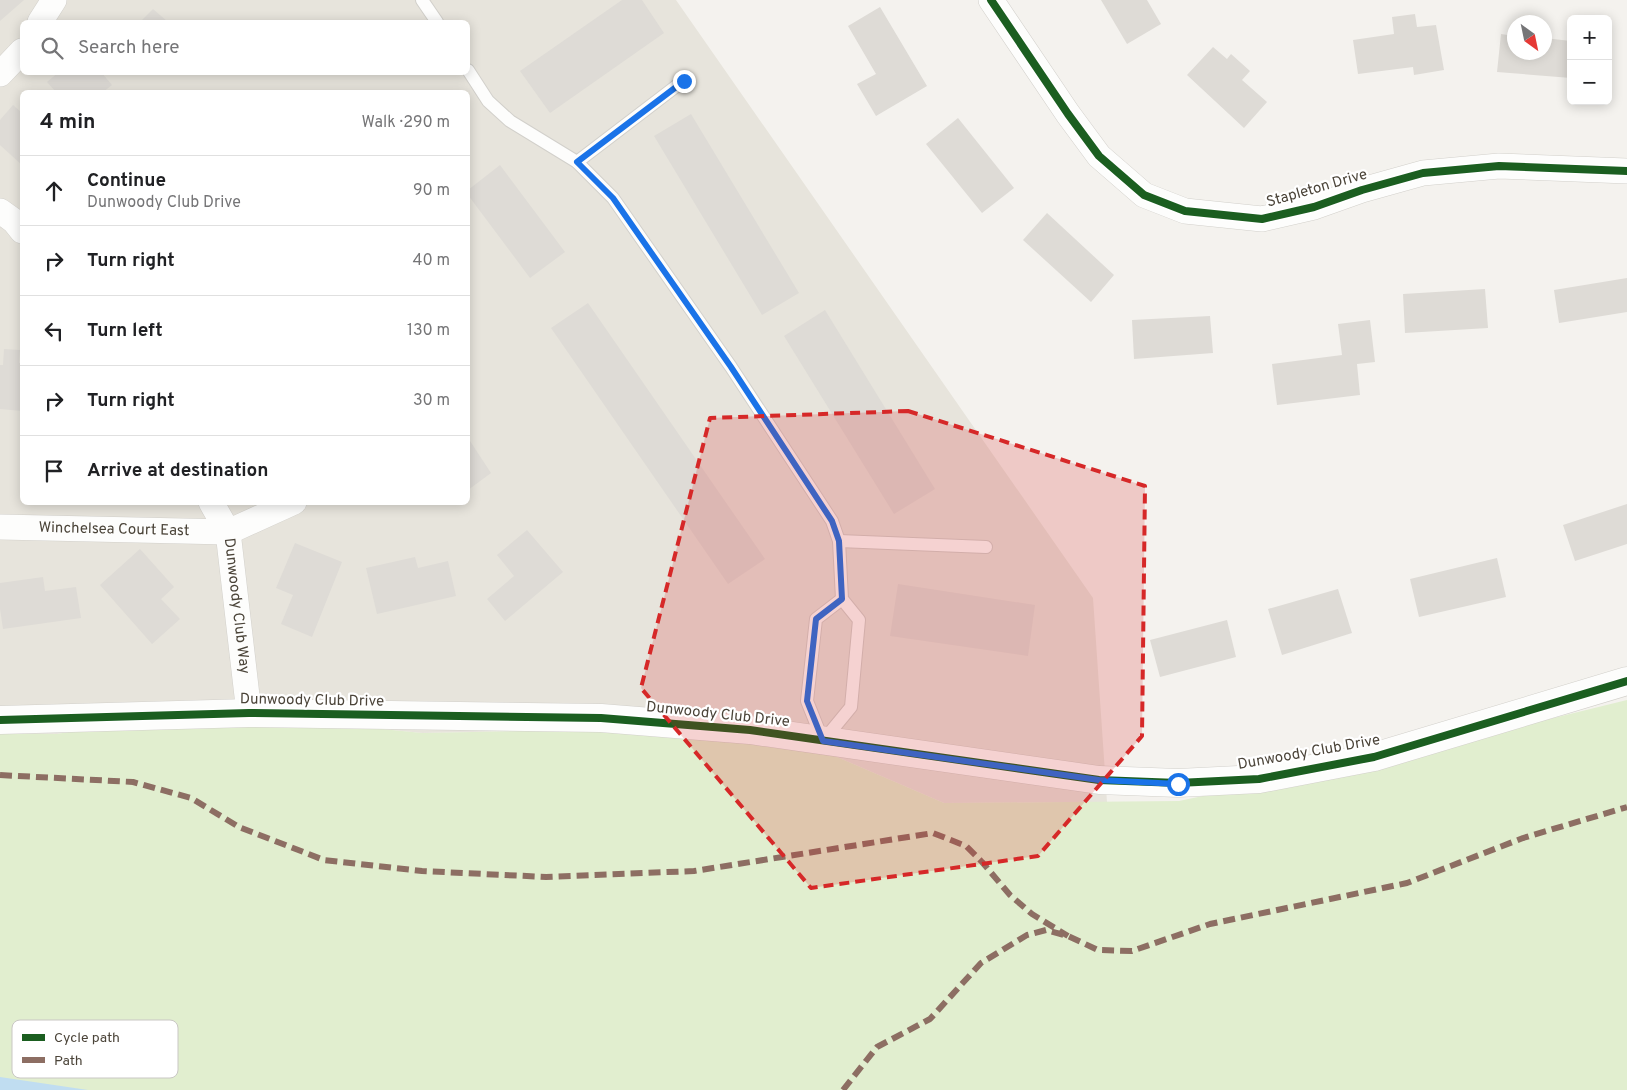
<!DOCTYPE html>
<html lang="en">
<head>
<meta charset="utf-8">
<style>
	:root { --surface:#fff; --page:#f6f6f6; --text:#202124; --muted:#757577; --line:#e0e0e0 }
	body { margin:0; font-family:Overpass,sans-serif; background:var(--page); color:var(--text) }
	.controls { position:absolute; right:15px; top:15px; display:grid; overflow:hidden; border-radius:8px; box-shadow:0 2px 12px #0003 }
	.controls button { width:45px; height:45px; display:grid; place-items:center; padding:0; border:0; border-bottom:1px solid var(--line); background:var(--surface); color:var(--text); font:25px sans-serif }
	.compass { position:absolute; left:1507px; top:15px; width:45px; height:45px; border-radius:50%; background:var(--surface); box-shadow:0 2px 12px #0003; rotate:147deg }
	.stop { position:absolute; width:15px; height:15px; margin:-11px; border:4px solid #1a73e8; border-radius:50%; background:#fff }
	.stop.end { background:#1a73e8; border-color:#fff; box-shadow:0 1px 5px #0008 }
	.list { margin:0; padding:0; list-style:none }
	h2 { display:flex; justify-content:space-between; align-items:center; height:65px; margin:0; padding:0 20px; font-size:21px }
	h2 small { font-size:16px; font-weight:400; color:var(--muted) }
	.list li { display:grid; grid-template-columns:32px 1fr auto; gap:15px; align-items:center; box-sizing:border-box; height:70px; padding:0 20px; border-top:1px solid var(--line) }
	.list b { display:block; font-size:19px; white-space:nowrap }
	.list p { margin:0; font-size:16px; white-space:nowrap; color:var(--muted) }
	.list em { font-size:16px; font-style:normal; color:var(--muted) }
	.icon { flex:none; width:28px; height:28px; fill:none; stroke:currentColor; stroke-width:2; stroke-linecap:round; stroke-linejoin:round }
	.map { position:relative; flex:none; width:1627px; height:1090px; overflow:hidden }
	.search { position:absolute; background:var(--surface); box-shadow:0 2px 12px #0003; left:20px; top:20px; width:450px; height:55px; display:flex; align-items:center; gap:12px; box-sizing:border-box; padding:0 18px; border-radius:8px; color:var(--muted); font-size:19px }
	.panel { position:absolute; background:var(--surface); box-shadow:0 2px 12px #0003; left:20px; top:90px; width:450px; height:415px; border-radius:8px }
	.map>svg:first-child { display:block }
</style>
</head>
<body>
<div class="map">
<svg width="1627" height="1090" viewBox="0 0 1627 1090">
	<rect width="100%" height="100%" fill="#f4f2ee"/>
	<path fill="#e7e4dc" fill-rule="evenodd" d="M0,0H676L1093,598L1107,802L944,803L765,726L422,733L191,710L57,734L0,733ZM22,22H468V72H22ZM22,92H468V502H22Z"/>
	<path fill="#e1eecf" d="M1627,700V1090H0V733L57,734L191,710L422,733L765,726L944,803L1179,801L1427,749Z"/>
	<path fill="#c0ddf1" d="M0,1077L88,1090H0Z"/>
	<g fill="#dedbd6">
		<path d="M0,0H24L0,21Z"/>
		<path d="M622,0H642L664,33L550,113L520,71Z"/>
		<path d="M1101,0H1147L1161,24L1127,44Z"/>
		<path d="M880,7L927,86L876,116L857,84L876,74L848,26Z"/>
		<path d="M153,9L168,22H140Z"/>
		<path d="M1415,14L1417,27L1436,25L1444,70L1414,75L1413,67L1358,74L1353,40L1394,34L1392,17Z"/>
		<path d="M1501,34L1514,36V52H1544V38L1571,41V78L1497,72Z"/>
		<path d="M1213,47L1227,59L1231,54L1250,71L1242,80L1267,102L1244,128L1187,75Z"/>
		<path d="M59,72H101L112,85L103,92H56L47,82Z"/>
		<path d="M13,105L22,113V165L0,145V120Z"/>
		<path d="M691,114L799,293L762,315L654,136Z"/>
		<path d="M958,118L1014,188L982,213L926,144Z"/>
		<path d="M500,165L565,252L530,278L468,195V190Z"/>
		<path d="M1047,213L1114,275L1091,302L1023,240Z"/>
		<path d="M1627,278V312L1559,323L1554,290Z"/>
		<path d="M1485,289L1488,328L1405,333L1403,294Z"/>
		<path d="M588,303L765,559L728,584L551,328Z"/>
		<path d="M825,310L935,489L894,514L784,336Z"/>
		<path d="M1210,316L1213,353L1134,359L1132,320Z"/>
		<path d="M1370,320L1375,362L1357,364L1360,395L1277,405L1272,364L1342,355L1338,324Z"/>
		<path d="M4,349L20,350L19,363H22V411L0,409V365H3Z"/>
		<path d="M468,438L491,473L468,490Z"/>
		<path d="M1627,504V544L1575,561L1563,525Z"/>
		<path d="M527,530L563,572L505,621L487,599L514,576L497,555Z"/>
		<path d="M295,543L342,562L312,637L281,624L293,595L276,588Z"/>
		<path d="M140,549L174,587L161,599L180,619L152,644L100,585Z"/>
		<path d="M415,557L418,568L448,561L456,596L377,614L366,568Z"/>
		<path d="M1497,558L1506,597L1419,617L1410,579Z"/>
		<path d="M43,577L45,591L76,587L81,618L3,629L0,609V583Z"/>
		<path d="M898,584L1035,605L1028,656L890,636Z"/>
		<path d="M1338,589L1352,633L1282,655L1268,609Z"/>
		<path d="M1227,620L1236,657L1160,677L1150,640Z"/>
	</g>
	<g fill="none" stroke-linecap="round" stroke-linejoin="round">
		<defs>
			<g id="service">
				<path d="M422,0L437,22"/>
				<path d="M468,70L488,101L510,121L577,162L613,198L731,367L832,521L839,541L842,599L859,620L851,707L823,741L807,701L816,619L842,599"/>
				<path d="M577,162L683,81"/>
				<path d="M839,541L986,547"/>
			</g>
			<g id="minor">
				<path d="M991,0L1068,114L1099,156L1144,195L1185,211L1262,219L1314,207L1362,190L1423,173L1499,166L1627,171"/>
				<path d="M40,22L54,0"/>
				<path d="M0,74L22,51"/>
				<path d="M0,211L14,221L22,231"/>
				<path id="s1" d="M211,502L228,532L249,713"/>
				<path id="s2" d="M0,527L228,532L294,502"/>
			</g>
			<path id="tertiary" d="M0,720L249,713L601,718L750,730L1099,780L1178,783L1259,779L1374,757L1627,681"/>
		</defs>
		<use href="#service" stroke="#d2d0cb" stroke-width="14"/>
		<use href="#minor" stroke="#d2d0cb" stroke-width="26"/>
		<use href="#tertiary" stroke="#d2d0cb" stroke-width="29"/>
		<use href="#service" stroke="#fdfdfc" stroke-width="12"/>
		<use href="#minor" stroke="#fdfdfc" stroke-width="25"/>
		<use href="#tertiary" stroke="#fdfdfc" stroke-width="28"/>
		<g stroke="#8d6e63" stroke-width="6" stroke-dasharray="12 6" stroke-linecap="butt">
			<path d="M0,775L133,782L191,798L239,827L324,860L422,871L546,877L694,871L933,833L966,846L982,862L1010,895L1032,914L1068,936"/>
			<path d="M843,1090L877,1047L930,1019L981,963L1027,935L1046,930L1068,936L1098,950L1132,951L1210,924L1407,883L1523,838L1627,807"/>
		</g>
		<defs>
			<g id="cycleway">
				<path d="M991,0L1068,114L1099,156L1144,195L1185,211L1262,219L1314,207L1362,190L1423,173L1499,166L1627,171"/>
				<path d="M0,720L249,713L601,718L750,730L1099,780L1178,783L1259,779L1374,757L1627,681"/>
			</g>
		</defs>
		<use href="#cycleway" stroke="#fff" stroke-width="11"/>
		<use href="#cycleway" stroke="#1b5e20" stroke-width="8"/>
	</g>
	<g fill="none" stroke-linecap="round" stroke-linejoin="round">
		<path stroke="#1a73e8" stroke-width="6" d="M684,81L577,162L613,198L731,367L832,521L839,541L842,599L816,619L807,701L823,741L1099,780L1178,784"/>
	</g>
	<path fill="#d62828" fill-opacity="0.2" stroke="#d62828" stroke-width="4" stroke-dasharray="10 6" stroke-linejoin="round" d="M908,411L1145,486L1142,736L1038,856L811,888L641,688L710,418Z"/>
	<g text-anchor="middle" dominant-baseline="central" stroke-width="4.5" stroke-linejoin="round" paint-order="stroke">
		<g font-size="15" fill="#4b4439" stroke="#fff">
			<text transform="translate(1317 189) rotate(-16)">Stapleton Drive</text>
			<text stroke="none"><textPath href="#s2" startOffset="114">Winchelsea Court East</textPath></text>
			<text stroke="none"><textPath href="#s1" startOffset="109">Dunwoody Club Way</textPath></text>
			<text transform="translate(312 701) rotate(1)">Dunwoody Club Drive</text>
			<text transform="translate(718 715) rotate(6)">Dunwoody Club Drive</text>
			<text transform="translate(1309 753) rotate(-10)">Dunwoody Club Drive</text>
		</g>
	</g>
	<rect x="12" y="1020" width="166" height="58" rx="8" fill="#fff" stroke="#c9c7c4" stroke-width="1"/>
	<rect x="22" y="1034" width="23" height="7" fill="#1b5e20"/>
	<rect x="22" y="1057" width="23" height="6" fill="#8d6e63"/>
	<g font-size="14" fill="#4b4439">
		<text x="54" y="1042">Cycle path</text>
		<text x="54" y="1065">Path</text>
	</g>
</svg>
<div class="controls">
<button>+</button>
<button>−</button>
</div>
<svg class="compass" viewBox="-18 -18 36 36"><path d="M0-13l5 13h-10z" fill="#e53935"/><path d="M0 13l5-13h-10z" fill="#757577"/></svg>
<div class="stop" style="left:1178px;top:784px"></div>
<div class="stop end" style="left:684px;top:81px"></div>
<div class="search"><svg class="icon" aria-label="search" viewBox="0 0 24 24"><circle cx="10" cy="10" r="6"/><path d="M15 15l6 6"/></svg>Search here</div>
<section class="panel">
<h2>4 min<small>Walk · 290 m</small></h2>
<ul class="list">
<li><svg class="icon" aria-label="ahead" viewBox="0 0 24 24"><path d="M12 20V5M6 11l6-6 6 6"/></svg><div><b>Continue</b><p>Dunwoody Club Drive</p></div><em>90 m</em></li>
<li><svg class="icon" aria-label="right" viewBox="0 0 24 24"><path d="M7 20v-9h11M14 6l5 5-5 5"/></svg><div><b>Turn right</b></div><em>40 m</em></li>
<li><svg class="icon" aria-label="left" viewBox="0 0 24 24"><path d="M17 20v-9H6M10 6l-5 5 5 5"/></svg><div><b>Turn left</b></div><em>130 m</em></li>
<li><svg class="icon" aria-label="right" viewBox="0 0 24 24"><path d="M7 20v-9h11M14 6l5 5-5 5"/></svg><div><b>Turn right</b></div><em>30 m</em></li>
<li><svg class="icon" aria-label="arrive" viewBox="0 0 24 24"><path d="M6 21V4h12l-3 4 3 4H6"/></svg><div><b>Arrive at destination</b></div></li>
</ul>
</section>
</div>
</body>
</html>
